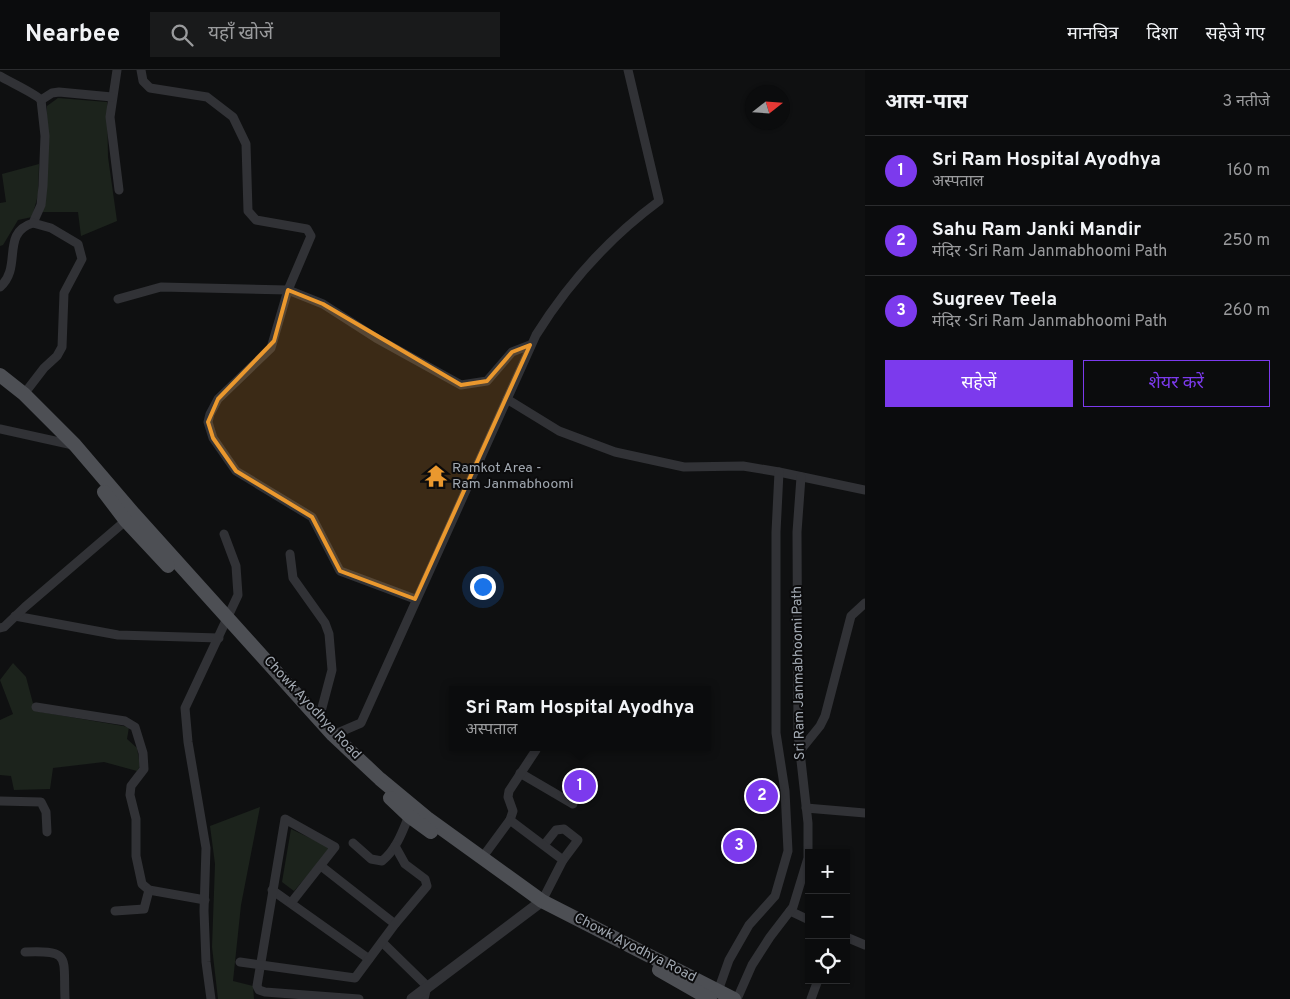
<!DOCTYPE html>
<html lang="hi">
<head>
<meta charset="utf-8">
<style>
	:root { --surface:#0b0c0d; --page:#191a1b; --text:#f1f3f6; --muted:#9a9b9d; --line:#2b2c2e; --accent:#7c3aed }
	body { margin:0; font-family:Overpass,"Noto Sans Devanagari",sans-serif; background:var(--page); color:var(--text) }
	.controls { position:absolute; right:15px; bottom:15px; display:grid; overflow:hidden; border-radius:0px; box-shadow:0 1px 4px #0004 }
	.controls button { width:45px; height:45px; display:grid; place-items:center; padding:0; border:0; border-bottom:1px solid var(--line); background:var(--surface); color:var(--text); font:25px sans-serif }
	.compass { position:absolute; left:745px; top:15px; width:45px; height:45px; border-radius:50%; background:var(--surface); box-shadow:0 1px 4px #0004; rotate:73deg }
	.you { position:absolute; left:482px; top:516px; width:18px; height:18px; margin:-12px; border:4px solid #fff; border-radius:50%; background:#1a73e8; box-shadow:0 0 0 8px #1a73e833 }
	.badge { display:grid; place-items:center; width:32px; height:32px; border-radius:50%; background:var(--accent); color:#fff; font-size:16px; font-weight:700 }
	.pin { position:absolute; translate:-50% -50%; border:2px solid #fff; box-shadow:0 1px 5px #0006 }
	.popup { position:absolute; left:449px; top:616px; width:262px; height:65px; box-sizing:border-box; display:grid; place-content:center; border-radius:0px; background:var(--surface); filter:drop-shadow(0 1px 4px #0005); font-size:16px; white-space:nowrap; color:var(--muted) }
	.popup b { font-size:19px; color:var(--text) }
	.popup::after { content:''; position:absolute; left:50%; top:100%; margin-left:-10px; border:10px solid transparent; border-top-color:var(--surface) }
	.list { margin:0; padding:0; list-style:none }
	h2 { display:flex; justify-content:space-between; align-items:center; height:65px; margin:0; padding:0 20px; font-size:21px }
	h2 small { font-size:16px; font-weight:400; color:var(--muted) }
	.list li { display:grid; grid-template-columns:32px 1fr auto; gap:15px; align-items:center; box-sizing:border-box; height:70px; padding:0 20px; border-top:1px solid var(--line) }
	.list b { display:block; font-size:19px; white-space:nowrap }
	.list p { margin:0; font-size:16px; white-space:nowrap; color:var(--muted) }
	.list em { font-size:16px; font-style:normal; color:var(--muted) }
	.actions { display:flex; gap:10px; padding:15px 20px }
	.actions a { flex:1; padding:11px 0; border:1px solid var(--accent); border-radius:0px; text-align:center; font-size:18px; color:var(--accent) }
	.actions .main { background:var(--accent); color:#fff }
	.icon { flex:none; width:28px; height:28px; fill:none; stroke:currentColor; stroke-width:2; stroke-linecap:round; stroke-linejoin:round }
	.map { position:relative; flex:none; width:865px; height:929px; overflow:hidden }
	header { display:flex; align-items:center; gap:30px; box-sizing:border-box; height:70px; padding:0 25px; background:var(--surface); border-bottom:1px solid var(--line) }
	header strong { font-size:24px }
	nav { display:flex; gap:28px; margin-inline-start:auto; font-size:18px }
	.search { width:350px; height:45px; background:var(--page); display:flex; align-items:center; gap:12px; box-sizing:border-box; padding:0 18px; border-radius:0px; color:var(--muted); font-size:19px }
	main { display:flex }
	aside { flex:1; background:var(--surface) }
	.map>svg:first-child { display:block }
</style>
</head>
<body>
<header>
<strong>Nearbee</strong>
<div class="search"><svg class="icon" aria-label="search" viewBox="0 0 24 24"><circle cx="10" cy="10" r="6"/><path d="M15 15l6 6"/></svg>यहाँ खोजें</div>
<nav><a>मानचित्र</a><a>दिशा</a><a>सहेजे गए</a></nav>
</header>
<main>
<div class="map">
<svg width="865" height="929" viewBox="0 0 865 929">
	<rect width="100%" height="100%" fill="#0f1011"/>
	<g fill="#1c231c">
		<path d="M58,28L107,32L108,87L117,151L81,166L78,142H42L47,119V36Z"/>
		<path d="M39,94L38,125L32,147L18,150L3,175L0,176V133L6,132L2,104Z"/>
		<path d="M13,593L26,607L35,641L129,657L127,669L137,678L140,696L137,701L104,692L53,698L50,719L14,720L11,706L0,705V650L13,644L0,610Z"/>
		<path d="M260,737L241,835L233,911L253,916L254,929H218L212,877L215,794L210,756Z"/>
		<path d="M291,759L331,778L294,821L282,812Z"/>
	</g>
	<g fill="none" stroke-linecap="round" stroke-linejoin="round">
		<g stroke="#313236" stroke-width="9">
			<path d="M117,0L110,47L119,120"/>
			<path d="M141,0L143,11L150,18L207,27L233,47L246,74L248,141L256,150L307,159L311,166L288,220L271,278L218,329L210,344L208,352L213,368L236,401L312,447L340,501L415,529"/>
			<path d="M0,6C8,11 38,25 41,30L45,66L43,116L41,135L33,153C0,163 23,197 0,217"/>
			<path d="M41,30L52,23L59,22L112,27"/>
			<path d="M118,229L161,217L288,220L323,234L376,268L461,315L487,311L512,282L530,275"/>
			<path d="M24,324L44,298L57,286L62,277L64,223L82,189L78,174L51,158L33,153"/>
			<path d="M507,329L559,361L615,382L684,397L743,396L779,402L865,420"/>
			<path d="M0,359L73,375"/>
			<path d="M290,484L293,508L325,553L329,564L332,600L319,649"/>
			<path d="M15,546L118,565L219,568"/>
			<path d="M0,558L4,557L25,537L130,447"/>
			<path d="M36,637L125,651L135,657L143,683L144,699L131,716L130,725L136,749V786L142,814L149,820L205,830"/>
			<path d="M333,665L361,653L536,265C569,212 609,168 659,131L628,0"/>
			<path d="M799,682L820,656L825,646L851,546L865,533"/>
			<path d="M520,703L573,734"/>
			<path d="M0,731L41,732L46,742L47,762"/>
			<path d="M806,738L865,743"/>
			<path d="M510,750L513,741L508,727L509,721L536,680"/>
			<path d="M353,773L371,789L382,791C397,779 403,760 410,743"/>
			<path d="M544,775L556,760L564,759L578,770L563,790"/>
			<path d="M482,788L510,750L563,790L542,831"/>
			<path d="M321,796L395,854"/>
			<path d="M272,820L369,889"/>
			<path d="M291,833L335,777L285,749L257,916L259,920L265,922L359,929"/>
			<path d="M115,841L144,839L149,820"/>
			<path d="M790,841L809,850"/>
			<path d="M846,867L865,875"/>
			<path d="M382,872L427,916L424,929"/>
			<path d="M25,882C72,880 63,887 65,929"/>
			<path d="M240,892L355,908L395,854L427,816L425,809L405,794L395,776"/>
			<path d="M718,921L729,890L749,855L775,826L788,781L785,721L776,663V462L779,402"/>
			<path d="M211,929L206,892L204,841L206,778L188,672L185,638L238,525L236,496L224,464"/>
			<path d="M737,929L752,895L770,867L793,837L808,788V753L798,664L797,462L801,407"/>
			<path d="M811,929L818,910"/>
		</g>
		<path stroke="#313236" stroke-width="11" d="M412,929L542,831"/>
		<g stroke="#4d4f54" stroke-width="14">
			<path d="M0,305L24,324L75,375L134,444L333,665L380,709L427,748L542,831L734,929"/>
			<path d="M104,422L126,451L168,496"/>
			<path d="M390,728L409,746L431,762"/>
			<path d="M659,900L710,929"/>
		</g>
	</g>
	<path fill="#ea982e" fill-opacity="0.2" stroke="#ea982e" stroke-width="4" stroke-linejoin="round" d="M288,220L323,234L461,315L487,311L512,282L530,275L415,529L340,501L312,447L236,401L213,368L208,352L218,329L274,271Z"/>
	<defs>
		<symbol id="temple-bare" viewBox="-9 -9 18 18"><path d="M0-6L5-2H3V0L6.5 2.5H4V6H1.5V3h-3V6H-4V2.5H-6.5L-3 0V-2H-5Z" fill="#ea982e" stroke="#0b0b0c" stroke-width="2.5" paint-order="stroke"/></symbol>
	</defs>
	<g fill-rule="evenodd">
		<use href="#temple-bare" x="420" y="390" width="32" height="32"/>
	</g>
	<g text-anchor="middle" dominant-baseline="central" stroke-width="4" stroke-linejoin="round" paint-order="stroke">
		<g font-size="14" fill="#a1a8b1" stroke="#0b0b0c" text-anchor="start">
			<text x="452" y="398">Ramkot Area -<tspan x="452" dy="16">Ram Janmabhoomi</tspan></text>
		</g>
		<g font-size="14" fill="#a1a8b1" stroke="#0b0b0c">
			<text transform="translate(799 603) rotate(-91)">Sri Ram Janmabhoomi Path</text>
			<text transform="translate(312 638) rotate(47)">Chowk Ayodhya Road</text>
			<text transform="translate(635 878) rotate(27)">Chowk Ayodhya Road</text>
		</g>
	</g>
</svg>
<div class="controls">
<button>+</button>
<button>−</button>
<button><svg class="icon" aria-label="locate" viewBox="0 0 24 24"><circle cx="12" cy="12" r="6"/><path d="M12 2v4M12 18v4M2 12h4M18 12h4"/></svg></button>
</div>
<svg class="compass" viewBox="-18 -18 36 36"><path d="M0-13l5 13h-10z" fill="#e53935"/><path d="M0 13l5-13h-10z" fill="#9a9b9d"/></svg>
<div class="you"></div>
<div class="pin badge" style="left:580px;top:716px">1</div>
<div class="popup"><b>Sri Ram Hospital Ayodhya</b>अस्पताल</div>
<div class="pin badge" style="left:762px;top:726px">2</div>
<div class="pin badge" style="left:739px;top:776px">3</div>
</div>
<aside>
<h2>आस-पास<small>3 नतीजे</small></h2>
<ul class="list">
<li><span class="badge">1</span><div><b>Sri Ram Hospital Ayodhya</b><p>अस्पताल</p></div><em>160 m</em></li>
<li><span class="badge">2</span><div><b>Sahu Ram Janki Mandir</b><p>मंदिर · Sri Ram Janmabhoomi Path</p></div><em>250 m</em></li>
<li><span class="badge">3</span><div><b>Sugreev Teela</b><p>मंदिर · Sri Ram Janmabhoomi Path</p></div><em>260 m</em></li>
</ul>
<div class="actions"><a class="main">सहेजें</a><a>शेयर करें</a></div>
</aside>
</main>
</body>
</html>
